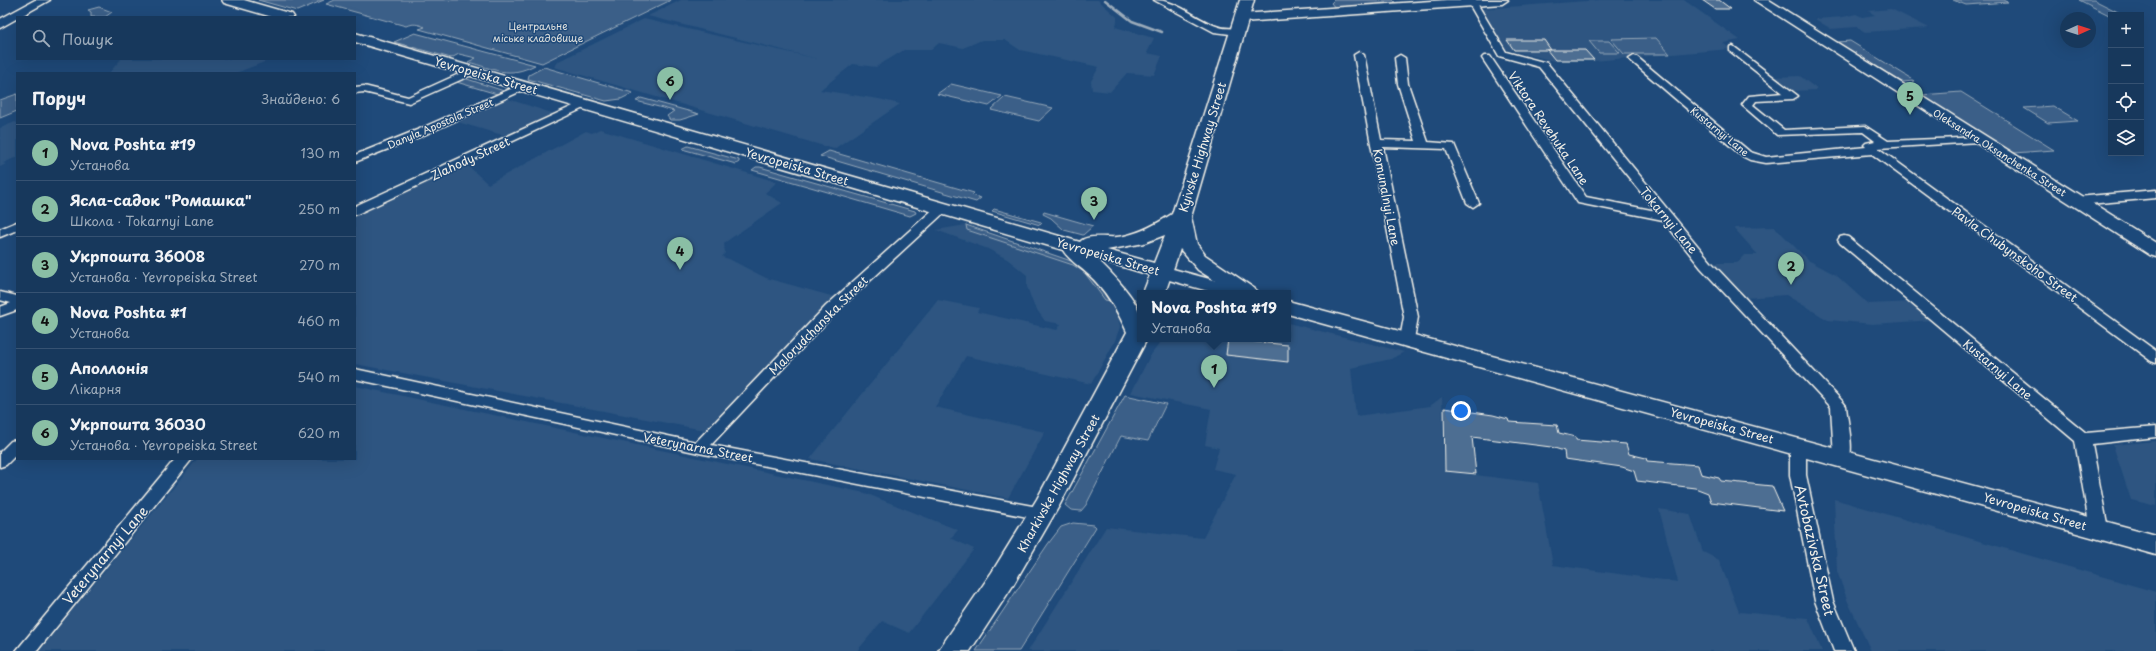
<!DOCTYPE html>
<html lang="uk">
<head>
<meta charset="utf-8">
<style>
	:root { --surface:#17385c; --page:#244365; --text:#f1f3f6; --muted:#9eacbb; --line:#365272; --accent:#8abfa5 }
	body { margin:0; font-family:"Playpen Sans",sans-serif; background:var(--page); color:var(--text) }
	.controls { position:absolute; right:12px; top:12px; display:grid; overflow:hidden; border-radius:0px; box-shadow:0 4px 16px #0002 }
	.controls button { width:36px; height:36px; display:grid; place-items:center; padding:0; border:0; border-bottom:1px solid var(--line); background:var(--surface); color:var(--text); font:20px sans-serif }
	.compass { position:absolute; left:2060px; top:12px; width:36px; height:36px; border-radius:50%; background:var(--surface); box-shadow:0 4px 16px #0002; rotate:87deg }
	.you { position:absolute; left:1461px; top:411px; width:14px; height:14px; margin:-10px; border:3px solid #fff; border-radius:50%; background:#1a73e8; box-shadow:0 0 0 6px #1a73e833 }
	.badge { display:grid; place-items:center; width:26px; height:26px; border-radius:50%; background:var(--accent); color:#111; font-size:13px; font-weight:700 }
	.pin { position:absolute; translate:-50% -33px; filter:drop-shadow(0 1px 2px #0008) }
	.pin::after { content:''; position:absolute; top:21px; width:14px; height:12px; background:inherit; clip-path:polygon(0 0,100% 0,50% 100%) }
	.popup { position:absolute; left:1137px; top:290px; width:154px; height:52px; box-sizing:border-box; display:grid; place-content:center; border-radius:0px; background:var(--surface); filter:drop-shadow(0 1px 3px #0005); font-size:13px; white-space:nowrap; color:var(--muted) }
	.popup b { font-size:15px; color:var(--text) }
	.popup::after { content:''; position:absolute; left:50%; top:100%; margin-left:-8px; border:8px solid transparent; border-top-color:var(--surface) }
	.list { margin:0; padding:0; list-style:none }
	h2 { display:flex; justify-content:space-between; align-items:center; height:52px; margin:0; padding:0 16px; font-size:17px }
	h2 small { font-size:13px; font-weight:400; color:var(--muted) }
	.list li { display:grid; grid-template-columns:26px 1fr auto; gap:12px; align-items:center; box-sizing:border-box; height:56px; padding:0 16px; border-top:1px solid var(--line) }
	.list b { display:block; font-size:15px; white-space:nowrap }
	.list p { margin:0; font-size:13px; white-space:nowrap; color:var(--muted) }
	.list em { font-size:13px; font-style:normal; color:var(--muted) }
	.icon { flex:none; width:22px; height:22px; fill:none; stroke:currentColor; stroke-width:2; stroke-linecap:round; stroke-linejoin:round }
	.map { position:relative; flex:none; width:2156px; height:651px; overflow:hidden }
	.search { position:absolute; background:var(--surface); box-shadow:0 4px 16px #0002; left:16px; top:16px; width:340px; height:44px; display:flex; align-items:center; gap:10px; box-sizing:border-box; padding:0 14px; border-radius:0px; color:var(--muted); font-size:15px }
	.panel { position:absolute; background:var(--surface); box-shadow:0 4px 16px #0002; left:16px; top:72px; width:340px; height:388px; border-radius:0px }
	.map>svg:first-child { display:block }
</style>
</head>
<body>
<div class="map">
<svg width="2156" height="651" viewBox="0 0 2156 651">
	<rect width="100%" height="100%" fill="#1f4a7a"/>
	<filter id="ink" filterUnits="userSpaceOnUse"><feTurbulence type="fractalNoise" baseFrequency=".025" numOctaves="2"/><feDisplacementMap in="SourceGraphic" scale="8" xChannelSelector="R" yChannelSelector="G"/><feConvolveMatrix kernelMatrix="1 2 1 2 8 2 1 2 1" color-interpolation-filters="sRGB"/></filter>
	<g filter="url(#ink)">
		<g fill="#2d5581">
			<path d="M681,0H1098L1117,17V22L1115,27L1154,38L1147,53L1162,56L1154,75L1127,73L1110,92L1092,90L1091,81L1099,67L1020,50L1005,40H982L963,48L939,43L931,50H904L876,67L853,64L820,90L879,99L900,104L834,149L554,67L559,61L644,19L818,59L648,16Z"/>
			<path d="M1599,0H1684L1740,40L1723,43L1730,49L1594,61H1554L1505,49L1480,9Z"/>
			<path d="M1891,9L1929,28L1865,32L1857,27L1831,29L1815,19L1843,17L1856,14L1862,17L1875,15L1868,11Z"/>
			<path d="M121,59H272L236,73H109Z"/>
			<path d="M1800,76L1818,90L1791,91L1773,77Z"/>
			<path d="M505,98L558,115L509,137L454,121Z"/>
			<path d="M15,122L17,123V157L3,163L6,164L0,167V128Z"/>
			<path d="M600,129L777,182L765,193L782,203L724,243L725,253L722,257L729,259L766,278L835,297L709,431L355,364V214L465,163L488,184L586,131L592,133Z"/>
			<path d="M966,225L1077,263L1115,298L1120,327L1114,343L1091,384L966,356L935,407L1045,432L1008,498L810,459L938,300L979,308L977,312L1057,330L1061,324L1045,321L1034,306L1027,287V275L1007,259L988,249L936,230Z"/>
			<path d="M1775,227L1808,260L1836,275L1868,304L1914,302L1935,320L1873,324L1828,320L1786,295L1745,298L1714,263H1737L1744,255H1758L1734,228Z"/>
			<path d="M1288,323L1404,352L1391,359L1351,368L1356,416L1430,406L1442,397L1444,471L1538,483L1553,565L1678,582L1659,509L1690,514L1703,552L1719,560L1739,612L1808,618L1822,651H1028L1106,527L1203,538L1236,474L1213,469L1219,448L1205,445L1211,409L1131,393L1150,356L1163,339H1288Z"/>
			<path d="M355,386L865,493L958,530L951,538L974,549L909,633L882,621L857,651H39L197,459H355Z"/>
			<path d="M2156,441V506L2131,500L2113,445Z"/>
			<path d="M1834,499L2156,592V651H1871L1848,602L1837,571Z"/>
		</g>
		<g fill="#3a5f88" stroke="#97a8b8">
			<path d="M258,0H324L297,11Z"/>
			<path d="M335,0H671L542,63L419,29L425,27C418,24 413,23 406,26L326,4Z"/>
			<path d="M1334,0H1393L1397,4L1336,9L1331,3Z"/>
			<path d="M1953,0H2004L2008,2L1966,5Z"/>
			<path d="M2079,0H2094L2124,15L2111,16Z"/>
			<path d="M99,7L112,12L105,17H91V12L88,10Z"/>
			<path d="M415,33L535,65C508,79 495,69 468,62L476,58L459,54L451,58L394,42Z"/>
			<path d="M1656,38L1670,54H1624L1611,39Z"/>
			<path d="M1589,41H1609L1620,53H1599Z"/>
			<path d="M1850,41L1915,81L1902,82L1837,42Z"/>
			<path d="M544,67L633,93L621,99L606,101L528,79L529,75Z"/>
			<path d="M464,78L504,91V92L497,94L453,81Z"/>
			<path d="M951,84L1002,96L989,106L937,94Z"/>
			<path d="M1961,92L2054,150L2014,153L1921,95Z"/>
			<path d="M17,94V111L0,118V100Z"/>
			<path d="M1005,97L1053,108L1039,121L991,110Z"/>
			<path d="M641,98L699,114L680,120H670L667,116L674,111L636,101Z"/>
			<path d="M2053,106L2078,121L2048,123L2024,108Z"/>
			<path d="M688,146L739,160V162L736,164L682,149Z"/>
			<path d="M829,151L974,193L972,195L981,198L976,202L820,156Z"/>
			<path d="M756,167H760L915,211L916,213L910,216L752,170Z"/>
			<path d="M994,209L1041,222L1042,223L1040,225L992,211Z"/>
			<path d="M1044,212L1093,226L1083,235L1064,230L1051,218L1043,214Z"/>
			<path d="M966,225L1077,263L1115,298L1111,301L1105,300L1084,272L1073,265L967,230Z"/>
			<path d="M1125,395L1166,404L1148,441L1121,436L1086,505L1081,511L1071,510L1065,505Z"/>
			<path d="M1073,523L1094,525L1096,527L1019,651H976L1048,544L1061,527Z"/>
		</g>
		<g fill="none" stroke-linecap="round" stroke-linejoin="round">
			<path stroke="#9cacbb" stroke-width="2.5" d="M1105,0L1132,21L1162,32"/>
		</g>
		<g fill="#4d6e92" stroke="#f4f1e8">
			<path d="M1702,0H1719L1731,9H1715Z"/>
			<path d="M1507,40H1544L1551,50H1514Z"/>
			<path d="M1547,50H1585L1594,60H1555Z"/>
			<path d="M1228,339L1288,345V362L1226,355Z"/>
			<path d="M1444,408L1493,415L1508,419L1509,422L1557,425L1559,433L1576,437V440L1626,444L1629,454L1646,458L1647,461L1698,465L1701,474L1719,478L1721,481L1772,486L1783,511L1711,502L1708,493L1695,488L1637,481L1634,471L1622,467L1565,459L1564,451L1551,447L1496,440L1472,437L1476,474L1445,471Z"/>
		</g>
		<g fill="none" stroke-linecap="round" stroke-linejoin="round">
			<defs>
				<g id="street">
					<path d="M1154,0C1178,0 1196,20 1219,27C1226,30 1237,26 1243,32L1238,35L1214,32Z"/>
					<path d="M1469,0H1475L1506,52L1547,63L1711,262L1843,402L1846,406C1847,420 1855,450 1848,462L1842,464L1836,462L1834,458L1831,407L1701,268L1663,220L1578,203L1482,58L1484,56H1490L1586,197L1656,211L1539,67L1499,56L1468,2Z"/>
					<path d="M1733,46L1798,96L1793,99L1756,101L1753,105L1784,130L1865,126L1888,141L1983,137L1985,139L1983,141L1979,142L1878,148L2156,351V363L2151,361L1872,154L1766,163L1750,160L1742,156L1629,59L1634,56L1637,57L1750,152L1766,157L1866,147L1864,145L1866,143L1875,141L1863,132L1777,135L1742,105L1749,96L1783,93L1730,51V47Z"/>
					<path d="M1359,52L1364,55L1381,140L1416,141L1398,84L1395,58L1400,55L1405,58L1408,84L1428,142L1454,144L1479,203L1473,207L1467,203L1446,149L1383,147L1418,317L1414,339L1412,342H1402L1400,339L1404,317L1354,55Z"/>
					<path d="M472,68L477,71L476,73L409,103L364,92L355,93V87L364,86L408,97Z"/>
					<path d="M524,83L529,86L528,88L424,135L355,162V155L417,130Z"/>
					<path d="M584,101L589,104L588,106L355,215V206Z"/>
					<path d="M2156,190V198L2077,205L2071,201L2077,197Z"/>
					<path d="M942,204L948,208L946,211L836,312L711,445L1043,508L1049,510L1051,514L1049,518L1043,520L699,453L355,379V369L696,442L826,306L938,205Z"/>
					<path d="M17,222V230L0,237V229Z"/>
					<path d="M1844,236L1848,237L2086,433L2156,427V437L2092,444L2108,529L2105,533L2099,535L2093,533L2090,529L2075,441L1840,243L1838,240L1840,237Z"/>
					<path d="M0,292L17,296V310L0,316V307L11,303L0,300Z"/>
					<path d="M17,440V454L6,465L0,467V452L11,441Z"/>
					<path d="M1798,441L1804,442L1806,446V475L1833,601L1854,651H1834L1815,601L1790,475V446L1792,442Z"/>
					<path d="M175,459H192L37,651H16Z"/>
				</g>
				<g id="secondary">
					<path d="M35,0H50L0,28V19Z"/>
					<path d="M1446,0H1508L1502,4L1242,22L1235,18L1242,14Z"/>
					<path d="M1754,0H1769L2156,243V257L2150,255Z"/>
				</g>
				<g id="primary">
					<path d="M1162,266L1246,289L1250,293H1215L1155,276L1152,272L1155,268Z"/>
					<path d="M1288,301L2156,535V555L1288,314Z"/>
				</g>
				<g id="highway">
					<path d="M222,0H244L292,14L294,17H272L224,3Z"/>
					<path d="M1240,0H1254L1191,217L1197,244L1205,255L1255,289L1259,293H1234L1198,270L1180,249L1165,293H1143L1150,275L1097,259C1109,270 1136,298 1140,314C1142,321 1140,331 1140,339H1147L1059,506L1012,587L970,651H938L992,572L1037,499L1127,332C1119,314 1110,297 1096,282C1088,272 1068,260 1063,250L355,42V33L1080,242C1087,234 1106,238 1117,237C1137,235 1155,225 1172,214ZM1165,235L1154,263L1107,250L1144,243Z"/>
				</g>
			</defs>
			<use href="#street" stroke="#f4f1e8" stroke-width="3"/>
			<use href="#secondary" stroke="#f4f1e8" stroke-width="3"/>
			<use href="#primary" stroke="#f4f1e8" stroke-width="3"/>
			<use href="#highway" stroke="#f4f1e8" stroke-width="3"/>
			<use href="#street" fill="#1f4a7a" fill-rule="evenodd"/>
			<use href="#secondary" fill="#1f4a7a" fill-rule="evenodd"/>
			<use href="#primary" fill="#1f4a7a" fill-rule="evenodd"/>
			<use href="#highway" fill="#1f4a7a" fill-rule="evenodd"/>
		</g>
	</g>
	<g text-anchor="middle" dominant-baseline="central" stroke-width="3" stroke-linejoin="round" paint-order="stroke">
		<g font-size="10" fill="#e1e2de" stroke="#1f4a7a">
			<text x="538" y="25">Центральне<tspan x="538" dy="12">міське кладовище</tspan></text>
		</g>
		<g font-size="10" fill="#f4f1e8" stroke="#1f4a7a">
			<text transform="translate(440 123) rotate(-23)">Danyla Apostola Street</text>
			<text transform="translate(1720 131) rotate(39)">Kustarnyi Lane</text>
			<text transform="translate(2000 152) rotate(32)">Oleksandra Oksanchenka Street</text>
		</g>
		<g font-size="12" fill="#f4f1e8" stroke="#1f4a7a">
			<text transform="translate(486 75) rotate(16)">Yevropeiska Street</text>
			<text transform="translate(1549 128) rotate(56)">Viktora Revehuka Lane</text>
			<text transform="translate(1202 147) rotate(-73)">Kyivske Highway Street</text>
			<text transform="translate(470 158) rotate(-25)">Zlahody Street</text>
			<text transform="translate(797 166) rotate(16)">Yevropeiska Street</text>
			<text transform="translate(1387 197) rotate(79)">Komunalnyi Lane</text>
			<text transform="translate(1669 220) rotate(50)">Tokarnyi Lane</text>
			<text transform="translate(2015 254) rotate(36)">Pavla Chubynskoho Street</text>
			<text transform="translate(1108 256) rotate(16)">Yevropeiska Street</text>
			<text transform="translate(818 325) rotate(-45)">Malorudchanska Street</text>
			<text transform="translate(1998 369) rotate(40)">Kustarnyi Lane</text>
			<text transform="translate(1722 425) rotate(15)">Yevropeiska Street</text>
			<text transform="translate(698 447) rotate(11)">Veterynarna Street</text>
			<text transform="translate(1058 483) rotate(-61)">Kharkivske Highway Street</text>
			<text transform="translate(2035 511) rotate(16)">Yevropeiska Street</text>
		</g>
		<g font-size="14" fill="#f4f1e8" stroke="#1f4a7a">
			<text transform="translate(1815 550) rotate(77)">Avtobazivska Street</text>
			<text transform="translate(105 555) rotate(-50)">Veterynarnyi Lane</text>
		</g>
	</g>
</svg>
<div class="controls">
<button>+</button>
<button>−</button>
<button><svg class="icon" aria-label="locate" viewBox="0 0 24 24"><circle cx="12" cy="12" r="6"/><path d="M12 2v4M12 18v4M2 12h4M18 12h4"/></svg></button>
<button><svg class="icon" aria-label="layers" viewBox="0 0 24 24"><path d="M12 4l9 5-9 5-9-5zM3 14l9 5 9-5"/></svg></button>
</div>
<svg class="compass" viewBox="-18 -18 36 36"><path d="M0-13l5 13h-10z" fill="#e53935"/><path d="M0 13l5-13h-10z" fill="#9eacbb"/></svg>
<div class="you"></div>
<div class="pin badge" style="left:1214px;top:388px">1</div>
<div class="popup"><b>Nova Poshta #19</b>Установа</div>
<div class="pin badge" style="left:1791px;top:285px">2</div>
<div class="pin badge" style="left:1094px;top:220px">3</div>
<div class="pin badge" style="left:680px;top:270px">4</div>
<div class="pin badge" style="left:1910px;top:115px">5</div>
<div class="pin badge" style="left:670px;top:100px">6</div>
<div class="search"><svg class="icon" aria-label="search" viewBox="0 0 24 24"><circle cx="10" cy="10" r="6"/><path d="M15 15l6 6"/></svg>Пошук</div>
<section class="panel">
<h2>Поруч<small>Знайдено: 6</small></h2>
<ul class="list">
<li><span class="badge">1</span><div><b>Nova Poshta #19</b><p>Установа</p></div><em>130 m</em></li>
<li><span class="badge">2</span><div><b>Ясла-садок &quot;Ромашка&quot;</b><p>Школа · Tokarnyi Lane</p></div><em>250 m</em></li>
<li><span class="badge">3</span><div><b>Укрпошта 36008</b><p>Установа · Yevropeiska Street</p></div><em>270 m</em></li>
<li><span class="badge">4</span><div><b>Nova Poshta #1</b><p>Установа</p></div><em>460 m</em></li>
<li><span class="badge">5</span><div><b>Аполлонія</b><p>Лікарня</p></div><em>540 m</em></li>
<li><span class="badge">6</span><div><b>Укрпошта 36030</b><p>Установа · Yevropeiska Street</p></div><em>620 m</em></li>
</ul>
</section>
</div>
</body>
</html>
